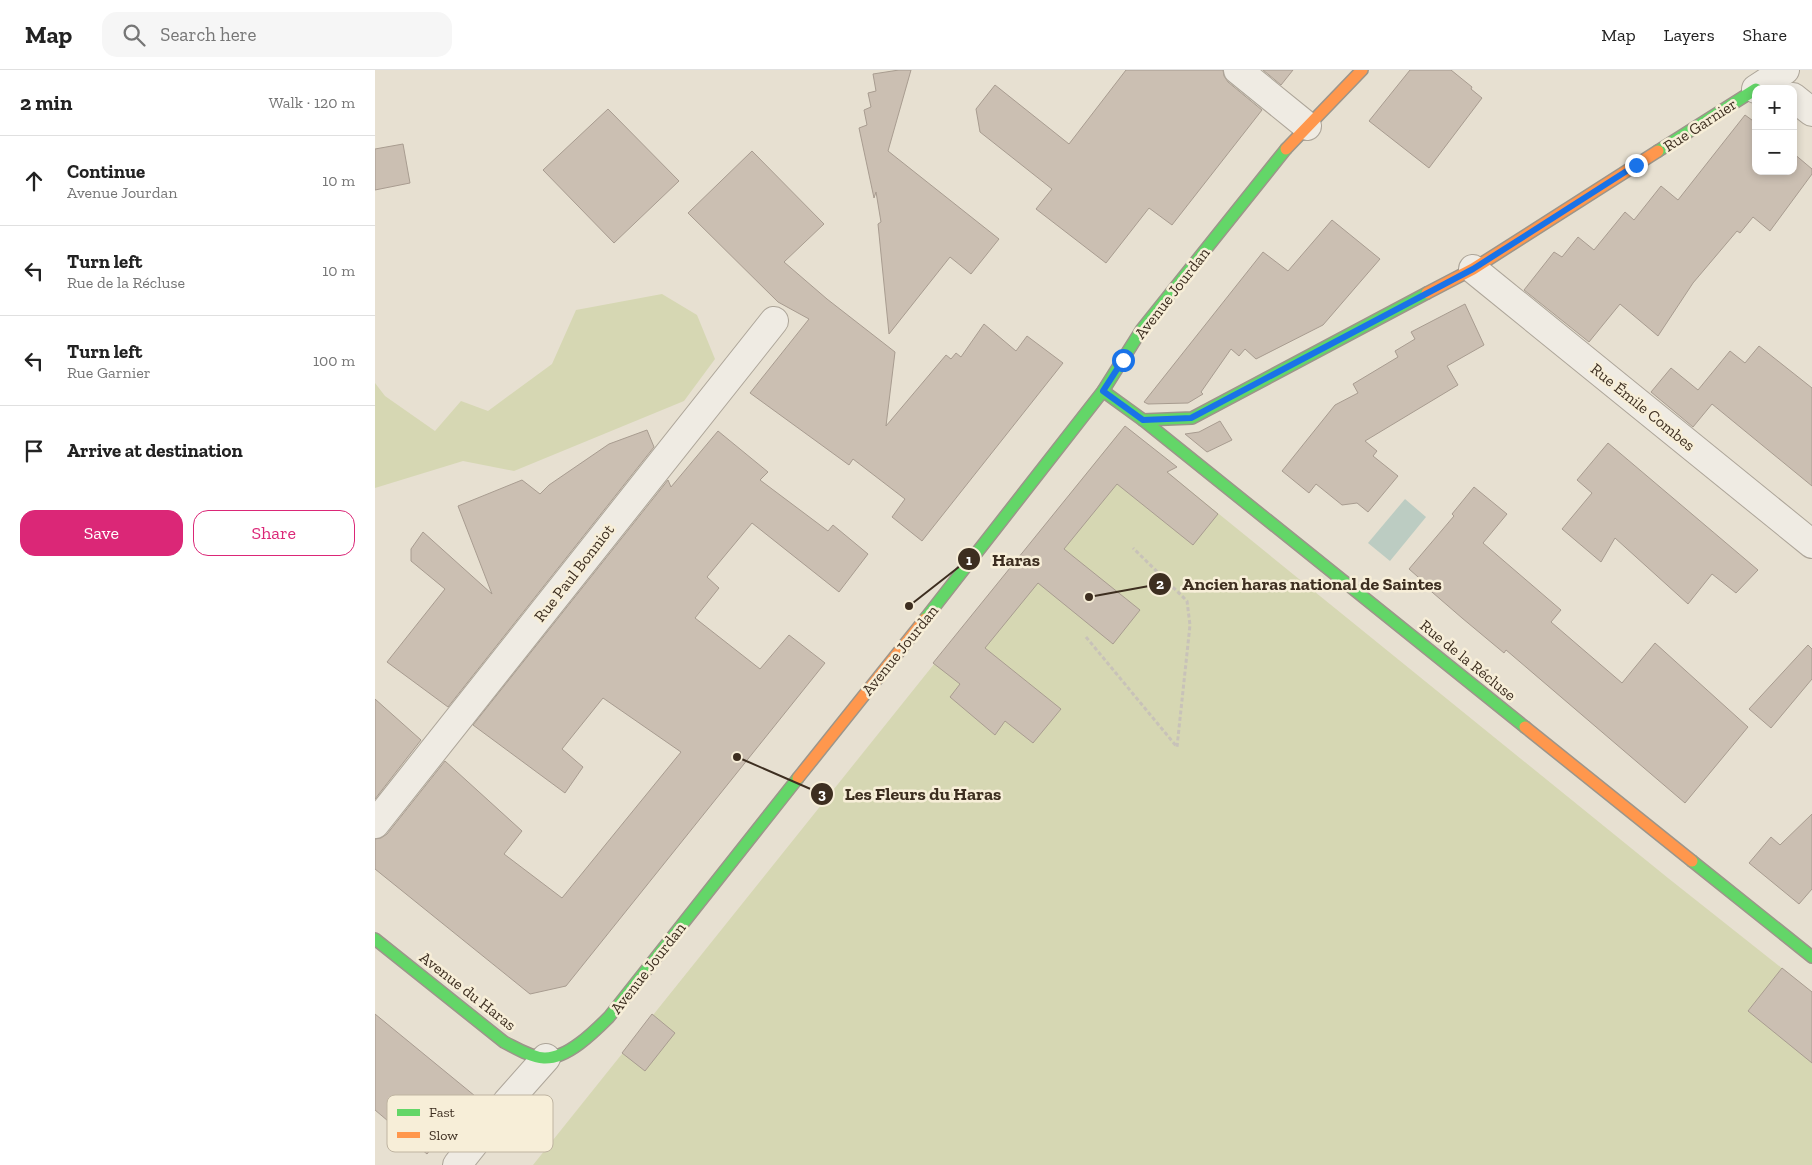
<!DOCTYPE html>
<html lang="en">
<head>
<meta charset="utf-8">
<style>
	:root { --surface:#fff; --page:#f6f6f6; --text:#222; --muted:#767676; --line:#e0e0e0; --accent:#db2777 }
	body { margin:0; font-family:"Zilla Slab",serif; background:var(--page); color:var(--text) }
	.controls { position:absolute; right:15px; top:15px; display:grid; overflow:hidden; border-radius:10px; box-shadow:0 2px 8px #0003 }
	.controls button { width:45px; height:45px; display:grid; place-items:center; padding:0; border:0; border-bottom:1px solid var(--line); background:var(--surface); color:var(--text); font:25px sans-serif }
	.stop { position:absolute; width:15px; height:15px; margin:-11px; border:4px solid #1a73e8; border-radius:50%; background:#fff }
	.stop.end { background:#1a73e8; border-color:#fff; box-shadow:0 1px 5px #0008 }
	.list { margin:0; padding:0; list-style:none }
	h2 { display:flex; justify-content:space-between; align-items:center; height:65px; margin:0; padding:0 20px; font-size:21px }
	h2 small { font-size:16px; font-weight:400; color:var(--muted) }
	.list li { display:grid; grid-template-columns:32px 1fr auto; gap:15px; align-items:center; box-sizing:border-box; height:90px; padding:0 20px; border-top:1px solid var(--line) }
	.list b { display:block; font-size:19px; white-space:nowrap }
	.list p { margin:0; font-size:16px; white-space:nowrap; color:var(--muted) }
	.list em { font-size:16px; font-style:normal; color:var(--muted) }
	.actions { display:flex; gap:10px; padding:15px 20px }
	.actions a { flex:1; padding:11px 0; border:1px solid var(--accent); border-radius:15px; text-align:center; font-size:18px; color:var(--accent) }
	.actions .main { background:var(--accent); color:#fff }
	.icon { flex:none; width:28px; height:28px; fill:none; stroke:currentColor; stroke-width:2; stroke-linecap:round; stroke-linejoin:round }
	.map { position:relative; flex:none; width:1437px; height:1095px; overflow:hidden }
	header { display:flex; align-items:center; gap:30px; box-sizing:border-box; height:70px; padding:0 25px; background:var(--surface); border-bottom:1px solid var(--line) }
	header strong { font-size:24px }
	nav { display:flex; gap:28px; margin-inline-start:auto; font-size:18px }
	.search { width:350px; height:45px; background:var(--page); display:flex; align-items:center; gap:12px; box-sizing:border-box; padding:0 18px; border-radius:15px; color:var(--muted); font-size:19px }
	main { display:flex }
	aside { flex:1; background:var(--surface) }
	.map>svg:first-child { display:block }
</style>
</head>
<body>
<header>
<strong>Map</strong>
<div class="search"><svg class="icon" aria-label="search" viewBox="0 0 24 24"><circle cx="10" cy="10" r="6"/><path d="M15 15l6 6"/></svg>Search here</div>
<nav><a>Map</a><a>Layers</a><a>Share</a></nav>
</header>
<main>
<aside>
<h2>2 min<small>Walk · 120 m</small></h2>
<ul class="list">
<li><svg class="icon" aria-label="ahead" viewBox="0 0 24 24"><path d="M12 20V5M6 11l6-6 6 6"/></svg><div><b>Continue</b><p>Avenue Jourdan</p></div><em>10 m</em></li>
<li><svg class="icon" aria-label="left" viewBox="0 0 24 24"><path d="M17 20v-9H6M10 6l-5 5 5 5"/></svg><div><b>Turn left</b><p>Rue de la Récluse</p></div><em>10 m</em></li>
<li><svg class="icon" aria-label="left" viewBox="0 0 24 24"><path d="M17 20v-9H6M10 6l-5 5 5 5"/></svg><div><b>Turn left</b><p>Rue Garnier</p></div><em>100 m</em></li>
<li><svg class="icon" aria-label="arrive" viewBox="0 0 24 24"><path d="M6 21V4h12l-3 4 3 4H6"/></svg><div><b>Arrive at destination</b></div></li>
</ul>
<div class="actions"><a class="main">Save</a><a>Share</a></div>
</aside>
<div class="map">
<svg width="1437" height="1095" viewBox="0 0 1437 1095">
	<rect width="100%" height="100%" fill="#e7e0d1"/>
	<g fill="#d6d7b3">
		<path d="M287,224L322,245L340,289L309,331L139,401L88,391L0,418V313L10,326L60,361L86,331L113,341L177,294L201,240Z"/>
		<path d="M744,363L1293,808L1437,922V1095H158Z"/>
	</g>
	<path fill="#bcccc2" d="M1030,429L1051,447L1015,491L993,473Z"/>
	<g fill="#cbbfb2" stroke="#a89c90">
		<path d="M524,0H536L513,81L624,169L596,204L575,187L514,264L503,154L506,152L501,122L499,128L484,58L492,55L489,40L496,37L493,23L501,21L498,4Z"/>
		<path d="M751,0H848L849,6L853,12L887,40L797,155L774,138L731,193L661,139L677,119L605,62L601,39L620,15L694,74Z"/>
		<path d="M888,0H918L906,15Z"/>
		<path d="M1035,0H1076L1097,17L1096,19L1107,28L1054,98L994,51Z"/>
		<path d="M233,39L304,111L239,173L168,100Z"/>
		<path d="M1370,45L1381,53V101H1418V83L1437,99V104L1395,161L1378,147L1365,163L1362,161L1318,213L1283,266L1245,234L1214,272L1149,220L1179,182L1187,187L1203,167L1219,180L1250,142L1259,150L1286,116L1303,130Z"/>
		<path d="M28,74L35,113L0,120V79Z"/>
		<path d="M377,81L449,154L409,192L452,229L520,282L511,356L571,285L576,289L581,283L586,287L609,254L641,281L652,266L688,293L547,471L517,447L530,429L478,389L474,395L375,323L434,249L403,232L313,143Z"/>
		<path d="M957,150L1005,189L948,255L881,289L870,279L864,286L856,279L826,322L828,324L813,333L773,334L769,332L888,182L913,201Z"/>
		<path d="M1090,234L1109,275L1072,296L1083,315L990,371L1002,381L998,386L1023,406L993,442L982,433L967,435L941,414L934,423L907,401L960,335L983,323L978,314L1023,287L1020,281L1040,269L1036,262Z"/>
		<path d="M1384,276L1437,318V416L1337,334L1318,357L1276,322L1296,298L1323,320L1355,281L1370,293Z"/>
		<path d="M845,351L857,370L832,382L810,364L824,362Z"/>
		<path d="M750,356L802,397L792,402L843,444L818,475L742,414L689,479L765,540L738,574L663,513L610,578L686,639L658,673L630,651L620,665L575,627L585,614L558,593Z"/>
		<path d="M272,360L279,377L73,637L12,592L70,519L36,491V479L48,462L117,524L83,436L147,410L165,424L174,415L234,374Z"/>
		<path d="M343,361L393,402L385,410L453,461L458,455L493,484L464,522L377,453L332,507L344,518L320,548L385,599L414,565L450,593L191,916L155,924L0,799V769L6,768L12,764L70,691L147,761L129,784L187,828L306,682L228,628L187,679L208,697L190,723L98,655L293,410L296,417Z"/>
		<path d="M1233,373L1383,500L1361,523L1337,504L1313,534L1240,468L1226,492L1187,459L1217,423L1202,410Z"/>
		<path d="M1099,417L1132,444L1108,473L1186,540L1176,552L1247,613L1280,573L1373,657L1310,733L1131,580L1129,583L1087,548L1050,516L1051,514L1034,499L1079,446L1077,444Z"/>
		<path d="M1433,575L1437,579V609L1396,658L1374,639Z"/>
		<path d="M0,629L46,670L0,729Z"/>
		<path d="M1437,744V819L1424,834L1374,793L1396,767L1405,775Z"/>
		<path d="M1407,898L1437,922V993L1373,941Z"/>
		<path d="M0,944L100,1026L67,1068L66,1066L52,1084L0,1040Z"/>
		<path d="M277,944L300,963L270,1001L247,983Z"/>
	</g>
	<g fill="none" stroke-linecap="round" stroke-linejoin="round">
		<defs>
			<g id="street">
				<path d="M863,0L932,56"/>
				<path d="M1381,19L1410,0"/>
				<path d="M1418,27L1437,42"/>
				<path d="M1098,199L1437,474"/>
				<path d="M0,754L399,251"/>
				<path d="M82,1095L132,1032L171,988"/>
			</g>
			<g id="fast">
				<path d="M1283,81L1381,19"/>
				<path d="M728,321L768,350L1150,657"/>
				<path d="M768,350L817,348L1052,223"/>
				<path d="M550,549L728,321L767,259L911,79"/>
				<path d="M1317,791L1437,887"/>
				<path d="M0,869L129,972C141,978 155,987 169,988C192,989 219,962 234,947L423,708"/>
			</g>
			<g id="slow">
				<path d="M911,79L987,0"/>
				<path d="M1052,223L1098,199L1283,81"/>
				<path d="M1150,657L1317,791"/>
				<path d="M423,708L550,549"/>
			</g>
		</defs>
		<use href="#street" stroke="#ada599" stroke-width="30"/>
		<use href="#fast" stroke="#9c958a" stroke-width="14"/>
		<use href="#slow" stroke="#9c958a" stroke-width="14"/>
		<path stroke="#c8c2b9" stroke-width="3" stroke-dasharray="4 2.5" stroke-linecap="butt" d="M711,567L802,677L815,555L812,531L758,478"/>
		<use href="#street" stroke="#efebe3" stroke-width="28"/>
		<use href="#fast" stroke="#63d668" stroke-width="11"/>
		<use href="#slow" stroke="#ff974d" stroke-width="11"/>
	</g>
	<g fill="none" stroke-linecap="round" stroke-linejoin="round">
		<path stroke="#1a73e8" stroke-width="6" d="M748,290L728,321L768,350L816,348L1098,199L1261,95"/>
	</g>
	<g text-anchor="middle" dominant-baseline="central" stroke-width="5" stroke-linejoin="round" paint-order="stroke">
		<g font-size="16" fill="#3d2e20" stroke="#f7eed8">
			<text transform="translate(1325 55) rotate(-33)">Rue Garnier</text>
			<text transform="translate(797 223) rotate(-52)">Avenue Jourdan</text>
			<text transform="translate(1268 337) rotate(39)">Rue Émile Combes</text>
			<text transform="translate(199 503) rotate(-52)">Rue Paul Bonniot</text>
			<text transform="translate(525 580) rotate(-51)">Avenue Jourdan</text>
			<text transform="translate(1093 590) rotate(39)">Rue de la Récluse</text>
			<text transform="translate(273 898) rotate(-52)">Avenue Jourdan</text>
			<text transform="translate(93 921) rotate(38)">Avenue du Haras</text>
		</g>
	</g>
	<rect x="12" y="1025" width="166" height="57" rx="8" fill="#f7eed8" stroke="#bfb4a1" stroke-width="1"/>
	<rect x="22" y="1039" width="23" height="7" fill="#63d668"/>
	<rect x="22" y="1062" width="23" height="6" fill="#ff974d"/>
	<g font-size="14" fill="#3d2e20">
		<text x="54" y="1047">Fast</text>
		<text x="54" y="1070">Slow</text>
	</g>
	<path fill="none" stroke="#3d2e20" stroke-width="2" d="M534 536L594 489M714 527L785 514M362 687L447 724"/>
	<g fill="#3d2e20" stroke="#f7eed8" stroke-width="2">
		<circle cx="534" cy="536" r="5"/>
		<circle cx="714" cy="527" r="5"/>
		<circle cx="362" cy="687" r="5"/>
		<circle cx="594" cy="489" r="12"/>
		<circle cx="785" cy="514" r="12"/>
		<circle cx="447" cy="724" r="12"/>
	</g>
	<g font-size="15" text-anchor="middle" font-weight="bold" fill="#fff">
		<text x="594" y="495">1</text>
		<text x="785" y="519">2</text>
		<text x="447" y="729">3</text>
	</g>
	<g font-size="18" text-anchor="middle" font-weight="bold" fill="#3d2e20" stroke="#f7eed8" stroke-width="5" stroke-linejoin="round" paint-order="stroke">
		<text x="641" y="496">Haras</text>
		<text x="937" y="520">Ancien haras national de Saintes</text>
		<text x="548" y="730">Les Fleurs du Haras</text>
	</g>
</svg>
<div class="controls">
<button>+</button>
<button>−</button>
</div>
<div class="stop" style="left:748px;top:290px"></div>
<div class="stop end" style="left:1261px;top:95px"></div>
</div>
</main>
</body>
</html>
